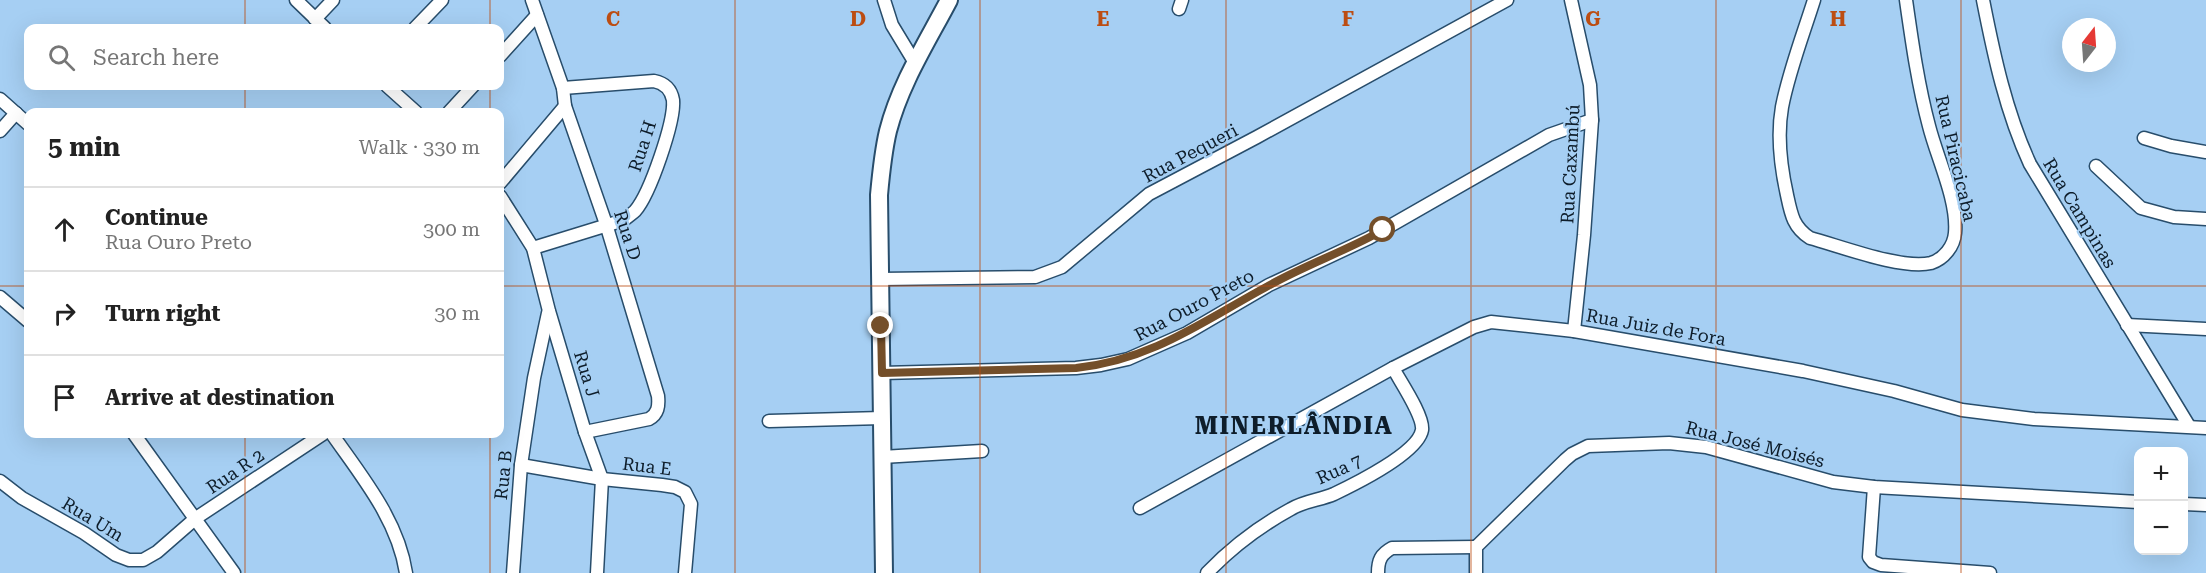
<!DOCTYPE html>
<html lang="en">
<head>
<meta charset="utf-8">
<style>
	:root { --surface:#fff; --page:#f2f2f2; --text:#222; --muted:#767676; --line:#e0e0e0 }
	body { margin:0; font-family:"Roboto Serif",serif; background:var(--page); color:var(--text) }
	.controls { position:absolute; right:18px; bottom:18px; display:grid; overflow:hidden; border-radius:12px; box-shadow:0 6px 24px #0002 }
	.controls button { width:54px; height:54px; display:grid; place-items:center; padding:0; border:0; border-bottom:2px solid var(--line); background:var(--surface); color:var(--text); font:30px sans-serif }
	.compass { position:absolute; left:2062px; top:18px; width:54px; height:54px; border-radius:50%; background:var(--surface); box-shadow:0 6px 24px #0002; rotate:17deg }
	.stop { position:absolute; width:18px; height:18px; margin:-14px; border:4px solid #744f2a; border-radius:50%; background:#fff }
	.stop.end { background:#744f2a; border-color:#fff; box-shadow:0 2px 6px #0008 }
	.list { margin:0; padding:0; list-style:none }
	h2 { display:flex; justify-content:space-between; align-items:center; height:78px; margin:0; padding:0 24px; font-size:26px }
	h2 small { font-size:20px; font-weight:400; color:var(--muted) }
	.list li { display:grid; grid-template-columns:39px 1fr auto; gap:18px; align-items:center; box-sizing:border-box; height:84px; padding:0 24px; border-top:2px solid var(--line) }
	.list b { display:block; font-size:22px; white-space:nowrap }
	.list p { margin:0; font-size:20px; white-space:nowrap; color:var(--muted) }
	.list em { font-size:20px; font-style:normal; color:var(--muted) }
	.icon { flex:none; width:33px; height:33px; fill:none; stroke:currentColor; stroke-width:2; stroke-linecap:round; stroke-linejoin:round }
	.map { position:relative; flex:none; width:2206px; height:573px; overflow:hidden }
	.search { position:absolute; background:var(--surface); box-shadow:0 6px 24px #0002; left:24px; top:24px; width:480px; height:66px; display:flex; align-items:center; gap:15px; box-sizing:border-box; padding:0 21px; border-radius:12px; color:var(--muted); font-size:22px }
	.panel { position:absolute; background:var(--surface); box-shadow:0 6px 24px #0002; left:24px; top:108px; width:480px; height:330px; border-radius:12px }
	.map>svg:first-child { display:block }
</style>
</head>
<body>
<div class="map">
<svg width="2206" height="573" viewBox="0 0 2206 573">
	<rect width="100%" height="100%" fill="#a6cff3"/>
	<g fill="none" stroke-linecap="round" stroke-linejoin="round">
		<defs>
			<g id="street">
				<path d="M296,0L325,28"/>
				<path d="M532,0L563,88L565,106L606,224L658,396C659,406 658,414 649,419L585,432"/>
				<path d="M884,0L892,25L915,63"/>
				<path d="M1571,0L1590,85L1592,120L1584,235L1574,331"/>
				<path d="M1814,0C1803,35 1789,71 1782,107C1777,135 1781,168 1787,195C1791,214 1793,227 1810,238C1840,246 1902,270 1931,263C1944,259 1954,246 1955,233C1958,201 1937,158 1929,126C1918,85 1912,42 1906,0"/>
				<path d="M1983,0C1994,56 2006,112 2030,164L2189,426"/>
				<path d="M1179,9L1182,0"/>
				<path d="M315,19L333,0"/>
				<path d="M415,28L442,0"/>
				<path d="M500,56L537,15"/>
				<path d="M387,86L416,112"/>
				<path d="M0,99L28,124"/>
				<path d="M449,112L473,86"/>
				<path d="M0,131L16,113"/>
				<path d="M2144,138L2171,146L2206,152"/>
				<path d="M2096,166L2141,208L2174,217L2206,219"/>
				<path d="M500,183L565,106"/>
				<path d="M500,196L533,248L549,311L585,432L602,479L597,573"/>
				<path d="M533,248L624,220C627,217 632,214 635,211C650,194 675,121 673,100C671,89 664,83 654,81L563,88"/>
				<path d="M881,279L1035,277L1062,267L1149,194L1257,137L1507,0"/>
				<path d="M0,297L28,321"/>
				<path d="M2127,325L2206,329"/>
				<path d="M882,373L1076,368L1101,365L1128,359L1187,333L1269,285L1369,238L1549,135L1592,120"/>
				<path d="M769,421L882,418"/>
				<path d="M134,434L234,573"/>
				<path d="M332,434C362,477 398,520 406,573"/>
				<path d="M882,457L982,451"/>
				<path d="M521,465L602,479L662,485L675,487L685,492L691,504L685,573"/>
				<path d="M0,481L22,498L84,533L116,555L129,560H143L157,552L196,518L323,434"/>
				<path d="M1874,487L1869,557L1873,562L1881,565L1990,573"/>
				<path d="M2184,504L2206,505"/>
				<path d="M1140,508L1393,368L1474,327L1491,322L1574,331L1803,371L1894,391L1962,410L2034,419L2206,428"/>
				<path d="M513,573L521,465L534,378L548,313"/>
				<path d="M1207,573C1232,547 1260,526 1291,509C1304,501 1320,500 1334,494C1355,484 1418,453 1422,430C1424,416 1400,381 1393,368"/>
				<path d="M1378,573C1378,560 1381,554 1392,548L1476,547"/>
				<path d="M1476,573V547L1565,460L1572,454L1588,446L1669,443L1706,447L1833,482L1874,487L2138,502"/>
			</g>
			<path id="secondary" d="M884,573L879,195C881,173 883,152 888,131C900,84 927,42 949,0"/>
		</defs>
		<use href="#street" stroke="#284d6b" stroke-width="15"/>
		<use href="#secondary" stroke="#284d6b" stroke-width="20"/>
		<use href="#street" stroke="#fff" stroke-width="12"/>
		<use href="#secondary" stroke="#fff" stroke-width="16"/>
	</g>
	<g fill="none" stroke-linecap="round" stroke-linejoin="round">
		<path stroke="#744f2a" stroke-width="8" d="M881,326L882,373L1076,368C1152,360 1203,321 1268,286C1305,265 1346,251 1383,230"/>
	</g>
	<path fill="none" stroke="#bc4d12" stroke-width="1.5" stroke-opacity="0.55" d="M245,0V28M490,0V28M735,0V573M980,0V573M1226,0V573M1471,0V573M1716,0V573M1961,0V573M245,86V112M490,86V112M0,286H28M500,286H2206M245,434V573M490,434V573"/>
	<g text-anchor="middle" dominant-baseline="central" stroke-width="4.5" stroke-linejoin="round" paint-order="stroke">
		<g font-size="18" fill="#0e1d2a" stroke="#a6cff3">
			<text transform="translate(642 146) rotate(-72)">Rua H</text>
			<text transform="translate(1190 153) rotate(-28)">Rua Pequeri</text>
			<text transform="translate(1956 158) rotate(77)">Rua Piracicaba</text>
			<text transform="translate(1570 164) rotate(-87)">Rua Caxambú</text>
			<text transform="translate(2080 213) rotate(59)">Rua Campinas</text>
			<text transform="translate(628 235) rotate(72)">Rua D</text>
			<text transform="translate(1194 305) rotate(-28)">Rua Ouro Preto</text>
			<text transform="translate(1656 327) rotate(10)">Rua Juiz de Fora</text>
			<text transform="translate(587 374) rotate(73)">Rua J</text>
			<text transform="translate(1755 444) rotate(14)">Rua José Moisés</text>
			<text transform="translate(647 466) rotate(7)">Rua E</text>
			<text transform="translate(1339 469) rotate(-24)">Rua 7</text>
			<text transform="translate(235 471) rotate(-34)">Rua R 2</text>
			<text transform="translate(503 475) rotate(-84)">Rua B</text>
			<text transform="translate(93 519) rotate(31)">Rua Um</text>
		</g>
		<g font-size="24" font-weight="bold" letter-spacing="1.5" fill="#0e1d2a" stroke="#a6cff3">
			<text x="1294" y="426">MINERLÂNDIA</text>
		</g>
	</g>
	<g font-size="20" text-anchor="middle" font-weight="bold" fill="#bc4d12" stroke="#a6cff3" stroke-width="4.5" stroke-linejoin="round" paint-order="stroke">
		<text x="613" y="26">C</text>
		<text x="858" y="26">D</text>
		<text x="1103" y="26">E</text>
		<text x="1348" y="26">F</text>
		<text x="1593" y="26">G</text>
		<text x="1838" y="26">H</text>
	</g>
</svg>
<div class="controls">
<button>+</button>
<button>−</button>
</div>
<svg class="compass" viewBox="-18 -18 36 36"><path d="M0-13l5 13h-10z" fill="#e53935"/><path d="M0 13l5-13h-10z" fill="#767676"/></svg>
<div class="stop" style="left:1383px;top:230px"></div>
<div class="stop end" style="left:881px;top:326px"></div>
<div class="search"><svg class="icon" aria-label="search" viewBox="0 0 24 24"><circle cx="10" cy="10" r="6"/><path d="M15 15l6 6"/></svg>Search here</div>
<section class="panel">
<h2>5 min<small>Walk · 330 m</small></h2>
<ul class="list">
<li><svg class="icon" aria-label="ahead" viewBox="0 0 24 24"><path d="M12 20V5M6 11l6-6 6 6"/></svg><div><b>Continue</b><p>Rua Ouro Preto</p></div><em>300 m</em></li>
<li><svg class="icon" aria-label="right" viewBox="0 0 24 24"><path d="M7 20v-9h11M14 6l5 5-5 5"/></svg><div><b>Turn right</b></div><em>30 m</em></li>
<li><svg class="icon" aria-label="arrive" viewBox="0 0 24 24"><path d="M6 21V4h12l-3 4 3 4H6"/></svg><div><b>Arrive at destination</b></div></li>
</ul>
</section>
</div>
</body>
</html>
